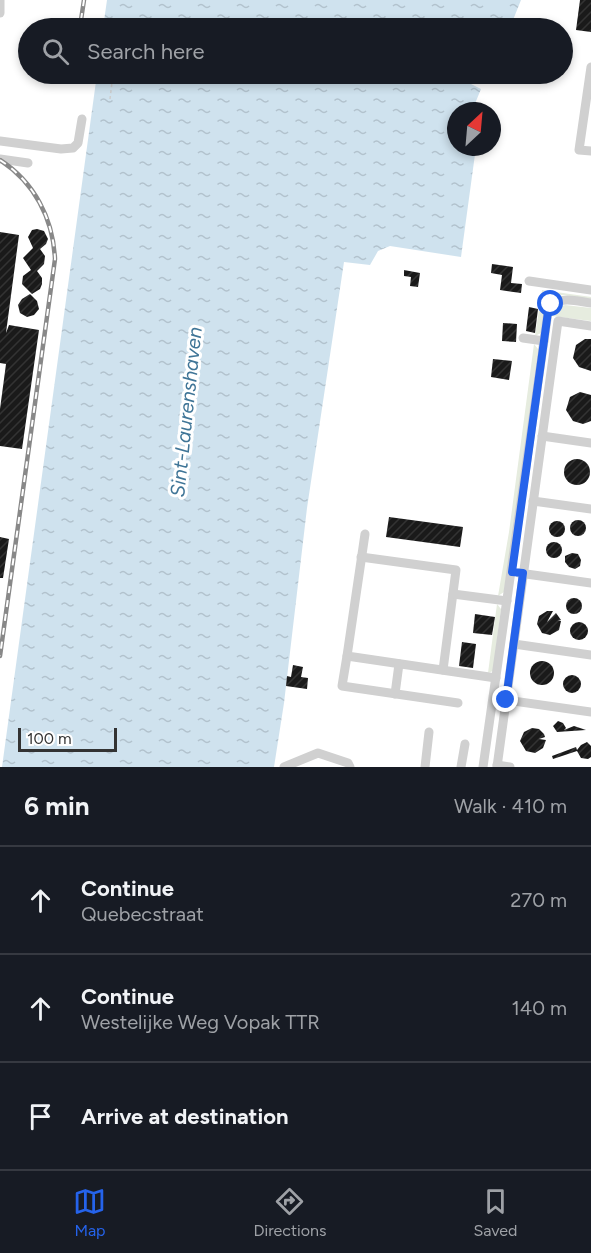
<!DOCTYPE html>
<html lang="en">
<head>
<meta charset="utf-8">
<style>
	:root { --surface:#171b24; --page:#20242c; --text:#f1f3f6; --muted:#9ea1a6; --line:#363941; --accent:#2563eb }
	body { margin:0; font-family:Figtree,sans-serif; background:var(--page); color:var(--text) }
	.compass { position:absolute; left:447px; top:102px; width:54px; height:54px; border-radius:50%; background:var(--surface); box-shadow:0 3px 9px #0003; rotate:26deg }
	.scale { position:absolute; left:18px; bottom:15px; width:99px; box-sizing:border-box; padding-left:6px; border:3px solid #333; border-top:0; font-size:16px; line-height:21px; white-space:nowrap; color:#333; -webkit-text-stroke:4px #fff; paint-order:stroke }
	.stop { position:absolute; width:18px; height:18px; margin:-14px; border:4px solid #2563eb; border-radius:50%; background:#fff }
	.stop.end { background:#2563eb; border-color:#fff; box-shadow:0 2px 6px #0008 }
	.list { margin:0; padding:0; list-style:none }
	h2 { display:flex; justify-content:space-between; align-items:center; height:78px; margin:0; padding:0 24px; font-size:26px }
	h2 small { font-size:20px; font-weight:400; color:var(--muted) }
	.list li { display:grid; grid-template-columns:39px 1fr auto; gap:18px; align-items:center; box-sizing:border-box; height:108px; padding:0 24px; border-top:2px solid var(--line) }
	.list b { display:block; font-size:22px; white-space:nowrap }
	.list p { margin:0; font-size:20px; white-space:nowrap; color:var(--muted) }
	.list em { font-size:20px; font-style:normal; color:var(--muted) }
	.icon { flex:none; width:33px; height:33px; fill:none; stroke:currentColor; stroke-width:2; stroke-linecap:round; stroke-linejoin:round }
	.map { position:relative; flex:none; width:591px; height:767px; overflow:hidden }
	.search { position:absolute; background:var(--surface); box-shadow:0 3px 9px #0003; left:18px; right:18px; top:18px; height:66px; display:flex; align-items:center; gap:15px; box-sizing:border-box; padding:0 21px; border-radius:33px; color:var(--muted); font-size:22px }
	.sheet { height:402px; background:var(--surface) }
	nav { display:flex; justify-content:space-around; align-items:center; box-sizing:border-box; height:84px; border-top:2px solid var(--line); background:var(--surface); font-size:16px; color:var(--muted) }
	nav a { display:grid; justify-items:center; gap:3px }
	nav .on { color:var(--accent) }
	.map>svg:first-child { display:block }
</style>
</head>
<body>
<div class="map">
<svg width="591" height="767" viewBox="0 0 591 767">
	<defs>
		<pattern id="water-ripples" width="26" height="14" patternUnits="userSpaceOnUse" patternTransform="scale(1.5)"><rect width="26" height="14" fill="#cfe2ee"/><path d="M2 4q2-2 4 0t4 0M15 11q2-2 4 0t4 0" fill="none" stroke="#b2c2cd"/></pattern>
		<pattern id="building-hatch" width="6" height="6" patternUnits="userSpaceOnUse" patternTransform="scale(1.5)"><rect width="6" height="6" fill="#1a1a1a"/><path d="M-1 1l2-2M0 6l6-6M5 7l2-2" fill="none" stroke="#333"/></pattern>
	</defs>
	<rect width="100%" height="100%" fill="#fff"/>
	<g fill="#e6ecdf">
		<path d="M542,290L591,297V299C550,293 546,288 541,333L535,336Z"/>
		<path d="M565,305L591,308V321L552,316L558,307Z"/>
		<path d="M534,344L538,349L504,592L498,596L509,532Z"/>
		<path d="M497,604L501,609L493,671L488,673Z"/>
	</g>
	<g fill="url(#water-ripples)">
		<path d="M107,0H521L511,25L496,19L492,28H103Z"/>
		<path d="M97,74H473L469,83L481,89L472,111H456V147H476L461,257L390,246L378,251L370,265L344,262L307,508L284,703L274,767H2Z"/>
	</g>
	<g fill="url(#building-hatch)">
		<path d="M580,0H591V32L576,30Z"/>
		<path d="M37,229L44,231L48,239L46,244L40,249L45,256L44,264L37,271L42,278V284L40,289L32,294L22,284L23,276L31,270L23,258L33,248L28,237L32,230Z"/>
		<path d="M0,232L19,235L6,333L9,325L39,330L22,449L0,446V409L6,364L0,363Z"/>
		<path d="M492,264L513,267L511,283L522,284L521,293L500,290L502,275L491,273Z"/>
		<path d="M404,270L420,273L418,287L410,286L411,277L404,276Z"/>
		<path d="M30,294L37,301L39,309L34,315L27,317L20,313L18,305L22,299Z"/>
		<path d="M529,307L538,309L535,333L526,331Z"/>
		<path d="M503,323L517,324L516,342L502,341Z"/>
		<path d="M585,339H591V371L579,367L573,358L576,345Z"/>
		<path d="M493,359L512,361L509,380L491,377Z"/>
		<path d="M580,392L591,395V421L583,424L573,421L566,410L570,397Z"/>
		<circle cx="577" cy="472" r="13"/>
		<path d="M389,517L463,527L460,547L386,537Z"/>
		<circle cx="578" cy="528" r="8"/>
		<circle cx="557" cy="529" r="8"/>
		<path d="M0,537L9,539L3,578H0Z"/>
		<circle cx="554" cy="550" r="8"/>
		<path d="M572,553L578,554L581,560L580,566L575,569L569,567L565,562V556Z"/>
		<circle cx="574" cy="606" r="8"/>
		<path d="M547,611H553L547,622L556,613L561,620L558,621H561L559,630L550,635L542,633L537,624L539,616Z"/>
		<path d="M475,614L495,617L492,635L473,633Z"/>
		<circle cx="579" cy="631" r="9"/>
		<path d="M462,642L476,644L473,668L459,666Z"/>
		<circle cx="542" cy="673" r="12"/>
		<path d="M293,665L303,667L301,677L308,678L307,689L286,686L287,676L291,677Z"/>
		<circle cx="572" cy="684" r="9"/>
		<path d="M558,721L563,723L566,728L564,730L574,726L586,730L557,732L553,726Z"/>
		<path d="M532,728L539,729L544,734L545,737L539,739L546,740L543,748L535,753L526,751L520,741L524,732Z"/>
		<path d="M587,742L591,746V757L588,759L581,758L577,751L553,759L552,756L576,747L577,750L581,745Z"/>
	</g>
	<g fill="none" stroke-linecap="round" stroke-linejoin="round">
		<path stroke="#cdcdcd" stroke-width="1.5" stroke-dasharray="3 3" stroke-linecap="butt" d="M110,99L113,74"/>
		<g stroke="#d0d0d0" stroke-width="9">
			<path d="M0,13V0"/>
			<path d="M591,67L579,150L591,151"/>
			<path d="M0,141L61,149L73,148L78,143L82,119"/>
			<path d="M0,159L28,163"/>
			<path d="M529,281L591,290"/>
			<path d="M523,338L544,341"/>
			<path d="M542,436L591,443"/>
			<path d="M533,501L591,509"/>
			<path d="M365,534L347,656L496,678"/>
			<path d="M361,557L456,570L443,670"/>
			<path d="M519,573L591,583"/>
			<path d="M453,594L507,601"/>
			<path d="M514,644L591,655"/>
			<path d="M347,656L342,686L458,703"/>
			<path d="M395,694L399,664"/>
			<path d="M506,700L591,712"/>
			<path d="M497,765L510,767"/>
			<path d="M284,767L318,753L348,763L350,767"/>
			<path d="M425,767L429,732"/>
			<path d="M461,767L465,744"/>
			<path d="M483,767L548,312C557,294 575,301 591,303"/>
			<path d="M497,767L558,321L591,326"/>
		</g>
		<defs>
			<g id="rail">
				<path d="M81,20L84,0"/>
				<path d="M0,160C34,182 53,218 55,259L0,656"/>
			</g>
		</defs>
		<use href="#rail" stroke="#888" stroke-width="4.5"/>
		<use href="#rail" stroke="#fff" stroke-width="2" stroke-dasharray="7" stroke-linecap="butt"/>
	</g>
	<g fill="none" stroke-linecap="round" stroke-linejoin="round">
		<path stroke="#2563eb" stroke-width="8" d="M506,700L523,573L512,572L548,312L551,304"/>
	</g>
	<g text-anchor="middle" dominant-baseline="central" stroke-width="6" stroke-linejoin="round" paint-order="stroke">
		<g font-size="20" font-style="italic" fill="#3f7597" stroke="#fff">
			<text transform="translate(186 412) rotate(-84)">Sint-Laurenshaven</text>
		</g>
	</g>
</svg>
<svg class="compass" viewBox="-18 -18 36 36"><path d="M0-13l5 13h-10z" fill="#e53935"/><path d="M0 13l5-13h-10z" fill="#9ea1a6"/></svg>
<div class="scale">100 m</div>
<div class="stop" style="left:551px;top:304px"></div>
<div class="stop end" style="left:506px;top:700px"></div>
<div class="search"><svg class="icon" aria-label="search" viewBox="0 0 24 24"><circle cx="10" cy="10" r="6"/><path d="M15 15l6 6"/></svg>Search here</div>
</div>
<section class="sheet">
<h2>6 min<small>Walk · 410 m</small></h2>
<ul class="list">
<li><svg class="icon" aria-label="ahead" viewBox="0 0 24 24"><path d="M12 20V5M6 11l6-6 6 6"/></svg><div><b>Continue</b><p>Quebecstraat</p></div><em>270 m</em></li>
<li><svg class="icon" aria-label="ahead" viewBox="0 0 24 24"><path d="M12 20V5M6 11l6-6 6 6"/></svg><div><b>Continue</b><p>Westelijke Weg Vopak TTR</p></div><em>140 m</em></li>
<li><svg class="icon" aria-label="arrive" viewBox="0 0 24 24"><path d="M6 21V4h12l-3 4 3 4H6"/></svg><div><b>Arrive at destination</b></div></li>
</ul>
</section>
<nav>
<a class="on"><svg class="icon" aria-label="map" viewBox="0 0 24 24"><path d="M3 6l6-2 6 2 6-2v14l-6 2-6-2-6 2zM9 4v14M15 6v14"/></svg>Map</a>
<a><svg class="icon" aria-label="directions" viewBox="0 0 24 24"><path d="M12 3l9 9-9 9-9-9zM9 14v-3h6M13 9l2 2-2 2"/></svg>Directions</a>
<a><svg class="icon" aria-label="saved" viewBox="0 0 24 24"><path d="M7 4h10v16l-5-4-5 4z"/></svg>Saved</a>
</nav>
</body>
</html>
